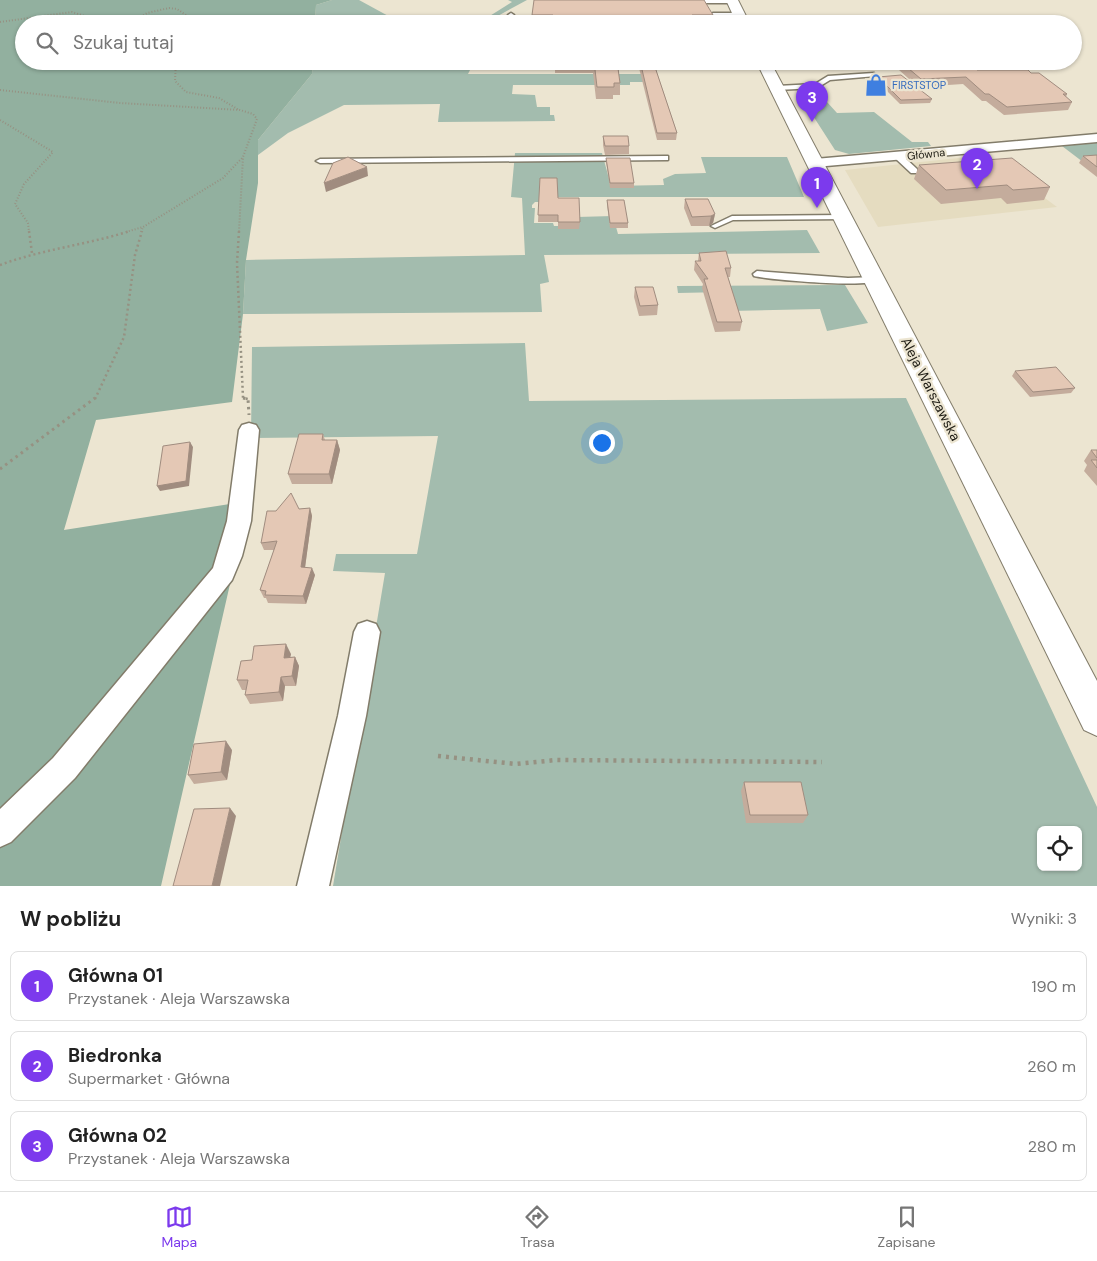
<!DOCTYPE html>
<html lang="pl">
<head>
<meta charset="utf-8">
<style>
	:root { --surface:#fff; --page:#f6f6f6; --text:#222; --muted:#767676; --line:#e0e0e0; --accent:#7c3aed }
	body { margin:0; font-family:"DM Sans",sans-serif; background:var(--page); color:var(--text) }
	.controls { position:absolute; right:15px; bottom:15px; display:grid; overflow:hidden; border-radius:8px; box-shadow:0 1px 4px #0004 }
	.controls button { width:45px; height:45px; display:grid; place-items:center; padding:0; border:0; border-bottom:1px solid var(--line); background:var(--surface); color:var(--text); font:25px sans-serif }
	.you { position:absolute; left:601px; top:442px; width:18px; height:18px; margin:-12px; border:4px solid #fff; border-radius:50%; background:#1a73e8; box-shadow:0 0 0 8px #1a73e833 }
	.badge { display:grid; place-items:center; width:32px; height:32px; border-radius:50%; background:var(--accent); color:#fff; font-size:16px; font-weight:700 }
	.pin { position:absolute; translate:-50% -41px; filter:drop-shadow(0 1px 2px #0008) }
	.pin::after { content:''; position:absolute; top:26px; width:18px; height:15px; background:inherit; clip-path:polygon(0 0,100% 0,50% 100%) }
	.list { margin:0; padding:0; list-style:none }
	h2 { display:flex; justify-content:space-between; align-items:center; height:65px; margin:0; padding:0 20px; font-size:21px }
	h2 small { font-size:16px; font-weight:400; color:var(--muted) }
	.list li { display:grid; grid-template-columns:32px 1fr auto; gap:15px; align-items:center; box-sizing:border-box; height:70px; margin:0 10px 10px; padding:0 10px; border:1px solid var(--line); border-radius:8px }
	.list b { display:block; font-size:19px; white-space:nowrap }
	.list p { margin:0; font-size:16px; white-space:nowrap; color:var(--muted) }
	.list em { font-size:16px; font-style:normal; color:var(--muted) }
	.icon { flex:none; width:28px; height:28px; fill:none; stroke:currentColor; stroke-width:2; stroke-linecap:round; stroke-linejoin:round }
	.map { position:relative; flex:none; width:1097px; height:886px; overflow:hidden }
	.search { position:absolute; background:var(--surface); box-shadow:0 1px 4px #0004; left:15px; right:15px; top:15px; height:55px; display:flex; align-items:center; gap:12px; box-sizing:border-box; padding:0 18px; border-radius:28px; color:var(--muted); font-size:19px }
	.sheet { height:305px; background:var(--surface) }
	nav { display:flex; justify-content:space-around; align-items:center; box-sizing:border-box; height:70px; border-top:1px solid var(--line); background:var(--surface); font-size:14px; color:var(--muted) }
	nav a { display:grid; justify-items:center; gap:2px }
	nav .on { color:var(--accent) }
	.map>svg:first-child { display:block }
</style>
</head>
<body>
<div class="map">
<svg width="1097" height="886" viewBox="0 0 1097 886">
	<rect width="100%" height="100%" fill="#ece5d1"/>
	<path fill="#e5dcc0" d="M987,155L1057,207L878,227L845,170Z"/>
	<g fill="#a3bcae" fill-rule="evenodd">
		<path d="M332,0H359L403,24H315L316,5Z"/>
		<path d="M508,0H527L483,24H477L512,2Z"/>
		<path d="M313,61H449L454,63L451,69L470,70L468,74H655L656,82H630V85H513L512,94L535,95L537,107H550V115H554L555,121L438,122L440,104L344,105L288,133L258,155V140L312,74Z"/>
		<path d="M797,91H804L809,102H827L837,113L874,112L912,142H928L931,146L849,154L835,150Z"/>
		<path d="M1097,143V161L1083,162L1062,146Z"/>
		<path d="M515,153H602L611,186L664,185L663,179L675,174L706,173L701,157H787L804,197H549L548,202H535L532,205V208H535L534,223H553L554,226H575L577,217L613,216L618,234L807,230L820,253L544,255L549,282L540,284L542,312L243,314L246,260L525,255L522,198L511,197Z"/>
		<path d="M845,285L868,323L827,331L820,309L730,311L725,292L678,293L677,286Z"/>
		<path d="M525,343L529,401L906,398L1097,807V886H333L385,573L333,571L336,554H417L438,436L251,438L252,347ZM1041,830H1078V867H1041Z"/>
	</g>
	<path fill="#92b09f" d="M0,0H332L316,5L315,24H24V61H313L312,74L258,140V183L246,260L243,314L232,402L96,420L64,530L249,501L161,886H0Z"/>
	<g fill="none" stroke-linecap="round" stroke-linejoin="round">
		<defs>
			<g id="service">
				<path d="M690,0H735L736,1L733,3H688Z"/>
				<path d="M511,13L514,15L513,24H507L508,15Z"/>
				<path d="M740,13L742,16L717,17L721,24H715L710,15L713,13Z"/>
				<path d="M874,73L877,75L876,76L830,80L817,88L777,90L774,88L777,86L815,84L828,76Z"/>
				<path d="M896,155H902L917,169V173H911L896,159Z"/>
				<path d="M665,156H668V160L320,163L316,161L320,159Z"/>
				<path d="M843,215L847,217L846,219L733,220L715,228L711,226L732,216Z"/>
				<path d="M757,271L848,278L875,277L879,280C869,288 771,280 754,276L753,274Z"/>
			</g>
			<g id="minor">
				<path d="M1097,134V142L815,167L808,163L815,159Z"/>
				<path d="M249,423L256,425L259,430L251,521L242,556L232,580L75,778L11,842L0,847V809L53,758L213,568L227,521L239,430L242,425Z"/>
				<path d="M367,621L376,624L380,632L366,716L329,886H297L338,716L354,632L358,624Z"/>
			</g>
			<g id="tertiary">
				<path d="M726,0H738L750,24H737Z"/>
				<path d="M756,61H770L1097,681V736L1084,730Z"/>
			</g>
		</defs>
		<use href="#service" stroke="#827c6a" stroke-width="3"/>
		<use href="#minor" stroke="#827c6a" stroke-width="3"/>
		<use href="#tertiary" stroke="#827c6a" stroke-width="2"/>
		<g stroke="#969182" stroke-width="2" stroke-dasharray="1 2" stroke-linecap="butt">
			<path d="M0,22L72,12L107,23L138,19L147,13L169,8L177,9L186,15"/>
			<path d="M176,61L175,81L186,92L219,98L239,110"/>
			<path d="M0,90L120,103L240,110L253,114L257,119L243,157L239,232"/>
			<path d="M0,120L53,152L24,184L15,204L28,223L29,232"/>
			<path d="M126,232L143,227L223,178L243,157"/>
			<path d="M141,232L143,227"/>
		</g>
		<g stroke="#969182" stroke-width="2.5" stroke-dasharray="2 3" stroke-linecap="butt">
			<path d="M29,231L32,253"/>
			<path d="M239,231L237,263L243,398L248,399"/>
			<path d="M0,265C43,249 86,245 130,231"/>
			<path d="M95,399L124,337L135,255L142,231"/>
		</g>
		<g stroke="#969182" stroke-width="3" stroke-dasharray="2.5 4" stroke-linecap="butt">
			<path d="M243,398L248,399L249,415"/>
			<path d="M0,469L95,398"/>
		</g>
		<path stroke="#969182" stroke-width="4.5" stroke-dasharray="3 5" stroke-linecap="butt" d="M438,756L516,764L556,760L822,762"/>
		<use href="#service" fill="#fff" fill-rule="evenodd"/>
		<use href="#minor" fill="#fff" fill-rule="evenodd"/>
		<use href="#tertiary" fill="#fff" fill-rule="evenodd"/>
	</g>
	<g fill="#c4ac9c">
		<path d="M532,15H713L712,24H532Z"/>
		<path d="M555,61H617L620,83V95H613V99H596L593,73H555Z"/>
		<path d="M639,61H653L677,133L676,140H657L638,64Z"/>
		<path d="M902,63L977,70L1031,73L1067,94L1066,97L1072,102L1068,110L1004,115L986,101H982L963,84L918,87L899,70Z"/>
		<path d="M878,77L932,99L930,103L900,104L877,81Z"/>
		<path d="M603,136L629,146V154L605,155L603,145Z"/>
		<path d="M1097,155V177L1079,163L1083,156Z"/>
		<path d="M606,158L634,183V188H610L606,162Z"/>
		<path d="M919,165L1050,187L1044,200L1007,204L1001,198L941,204L914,179Z"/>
		<path d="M540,178L580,222L579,229H558V222H538Z"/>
		<path d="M685,199L715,214L713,223L709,226H691L684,208Z"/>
		<path d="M607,200L628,223V228H610L607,205Z"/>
		<path d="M699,253L731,268L730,277H728L742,322L740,331L715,332L702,288L703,284L694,270L695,261H698Z"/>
		<path d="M635,287L658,305L657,315L639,316L634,297Z"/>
		<path d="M1015,371L1075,388L1071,393L1030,397L1012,376Z"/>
		<path d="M323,434L325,440H337L340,450L332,484H292L288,474Z"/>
		<path d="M1091,450H1097V486L1084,471L1087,465L1084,461Z"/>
		<path d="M310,508L312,516L305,567L315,575L306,604L268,603L266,598H264L260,590L274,550H264L261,543L299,509Z"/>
		<path d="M291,654L290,657H295L299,666L296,686H285L283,701L250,704L245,695L246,690H242L237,680L252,660Z"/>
		<path d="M232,750L227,780L194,784L188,775Z"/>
		<path d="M744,782L808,815L803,823H746L741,791Z"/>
	</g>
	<g fill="#a08c7f">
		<path d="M367,167L368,176L326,192L324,183Z"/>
		<path d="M715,214L713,223L709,226L711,216Z"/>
		<path d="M337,440L340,450L332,484L329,474Z"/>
		<path d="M190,442L193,447L189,486L160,491L157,486Z"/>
		<path d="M310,508L312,516L304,575L301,567Z"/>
		<path d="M312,568L315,575L306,604L303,596Z"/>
		<path d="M286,644L291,654L288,667L284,658Z"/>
		<path d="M295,657L299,666L296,686L292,676Z"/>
		<path d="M281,677L285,686L283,701L279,692Z"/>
		<path d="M226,741L232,750L227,780L221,772Z"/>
		<path d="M230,808L236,816L220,886H212Z"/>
	</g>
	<g fill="#e4c8b5" stroke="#a08c7f">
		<path d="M534,0H704L713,15H692L695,24H669L668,21L660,24H553V15H532Z"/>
		<path d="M555,61H617L620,83H614V87H597L594,61Z"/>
		<path d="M640,61H653L677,133H657Z"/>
		<path d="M902,63L976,64L977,70H1028L1031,73H1039L1067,94H1063L1072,102L1007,107L989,94H985L966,77L921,79Z"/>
		<path d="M901,75L932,99L901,100L878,77Z"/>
		<path d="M603,136H628L629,146H605Z"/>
		<path d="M1097,155V167L1083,156Z"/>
		<path d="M348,157L367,167L324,183L333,163Z"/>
		<path d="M606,158H630L634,183H610Z"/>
		<path d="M1012,158L1050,187L1013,190L1007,185L946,190L919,165Z"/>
		<path d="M540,178H557L558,198H579L580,222H558V215H538Z"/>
		<path d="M685,199H708L715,214L711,216L692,217Z"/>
		<path d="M607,200H624L628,223H610Z"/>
		<path d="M726,251L731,268H725L742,322H717L704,279H708L695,261H701L699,253Z"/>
		<path d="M635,287H653L658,305L640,306Z"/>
		<path d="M1056,367L1075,388L1033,392L1015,371Z"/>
		<path d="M299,434H323L322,440H337L329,474H288Z"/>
		<path d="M190,442L186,481L157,486L163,446Z"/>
		<path d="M1091,450H1097V458Z"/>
		<path d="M1091,460H1097V468Z"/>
		<path d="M291,493L299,509L310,508L301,567L312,568L303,596L265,595L266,591L260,590L277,541L261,543L267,511H276Z"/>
		<path d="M286,644L284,658L295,657L292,676L281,677L279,692L245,695L248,680H237L241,661L252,660L254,646Z"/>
		<path d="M226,741L221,772L188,775L194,744Z"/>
		<path d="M744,782H801L808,815H750Z"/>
		<path d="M230,808L212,886H173L194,809Z"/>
	</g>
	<defs>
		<symbol id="shop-bare" viewBox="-9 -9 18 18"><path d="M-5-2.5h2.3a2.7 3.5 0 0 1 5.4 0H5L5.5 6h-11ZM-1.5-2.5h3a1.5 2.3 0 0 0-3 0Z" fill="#3f7fe0" stroke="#ece5d1" stroke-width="2.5" paint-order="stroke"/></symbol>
	</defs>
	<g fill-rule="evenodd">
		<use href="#shop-bare" x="860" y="69" width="32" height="32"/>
	</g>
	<g text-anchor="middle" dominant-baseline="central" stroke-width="4.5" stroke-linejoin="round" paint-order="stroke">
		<g font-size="11" fill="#366cbe" stroke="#ece5d1" text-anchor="start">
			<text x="892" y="85">FIRSTSTOP</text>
		</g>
		<g font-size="11" fill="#1e1c14" stroke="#ece5d1">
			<text transform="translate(926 154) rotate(-6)">Główna</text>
		</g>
		<g font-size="14" fill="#1e1c14" stroke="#ece5d1">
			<text transform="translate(931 389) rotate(63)">Aleja Warszawska</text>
		</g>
	</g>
</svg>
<div class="controls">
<button><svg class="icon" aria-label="locate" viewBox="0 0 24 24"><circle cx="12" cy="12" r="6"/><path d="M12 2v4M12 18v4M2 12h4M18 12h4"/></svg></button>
</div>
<div class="you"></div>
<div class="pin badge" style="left:817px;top:208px">1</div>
<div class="pin badge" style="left:977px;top:189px">2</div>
<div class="pin badge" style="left:812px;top:122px">3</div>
<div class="search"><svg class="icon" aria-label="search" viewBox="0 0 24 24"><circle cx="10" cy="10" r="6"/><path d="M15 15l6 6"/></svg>Szukaj tutaj</div>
</div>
<section class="sheet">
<h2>W pobliżu<small>Wyniki: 3</small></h2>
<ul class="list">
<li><span class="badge">1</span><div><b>Główna 01</b><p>Przystanek · Aleja Warszawska</p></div><em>190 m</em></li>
<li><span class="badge">2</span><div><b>Biedronka</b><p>Supermarket · Główna</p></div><em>260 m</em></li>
<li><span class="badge">3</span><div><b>Główna 02</b><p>Przystanek · Aleja Warszawska</p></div><em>280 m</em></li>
</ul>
</section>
<nav>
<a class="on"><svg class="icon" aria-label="map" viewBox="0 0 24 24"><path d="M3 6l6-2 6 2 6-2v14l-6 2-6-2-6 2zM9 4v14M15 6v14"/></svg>Mapa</a>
<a><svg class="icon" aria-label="directions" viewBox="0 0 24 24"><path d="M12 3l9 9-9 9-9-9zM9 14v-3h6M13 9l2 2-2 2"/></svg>Trasa</a>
<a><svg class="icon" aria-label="saved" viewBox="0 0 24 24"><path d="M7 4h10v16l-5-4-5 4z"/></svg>Zapisane</a>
</nav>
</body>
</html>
